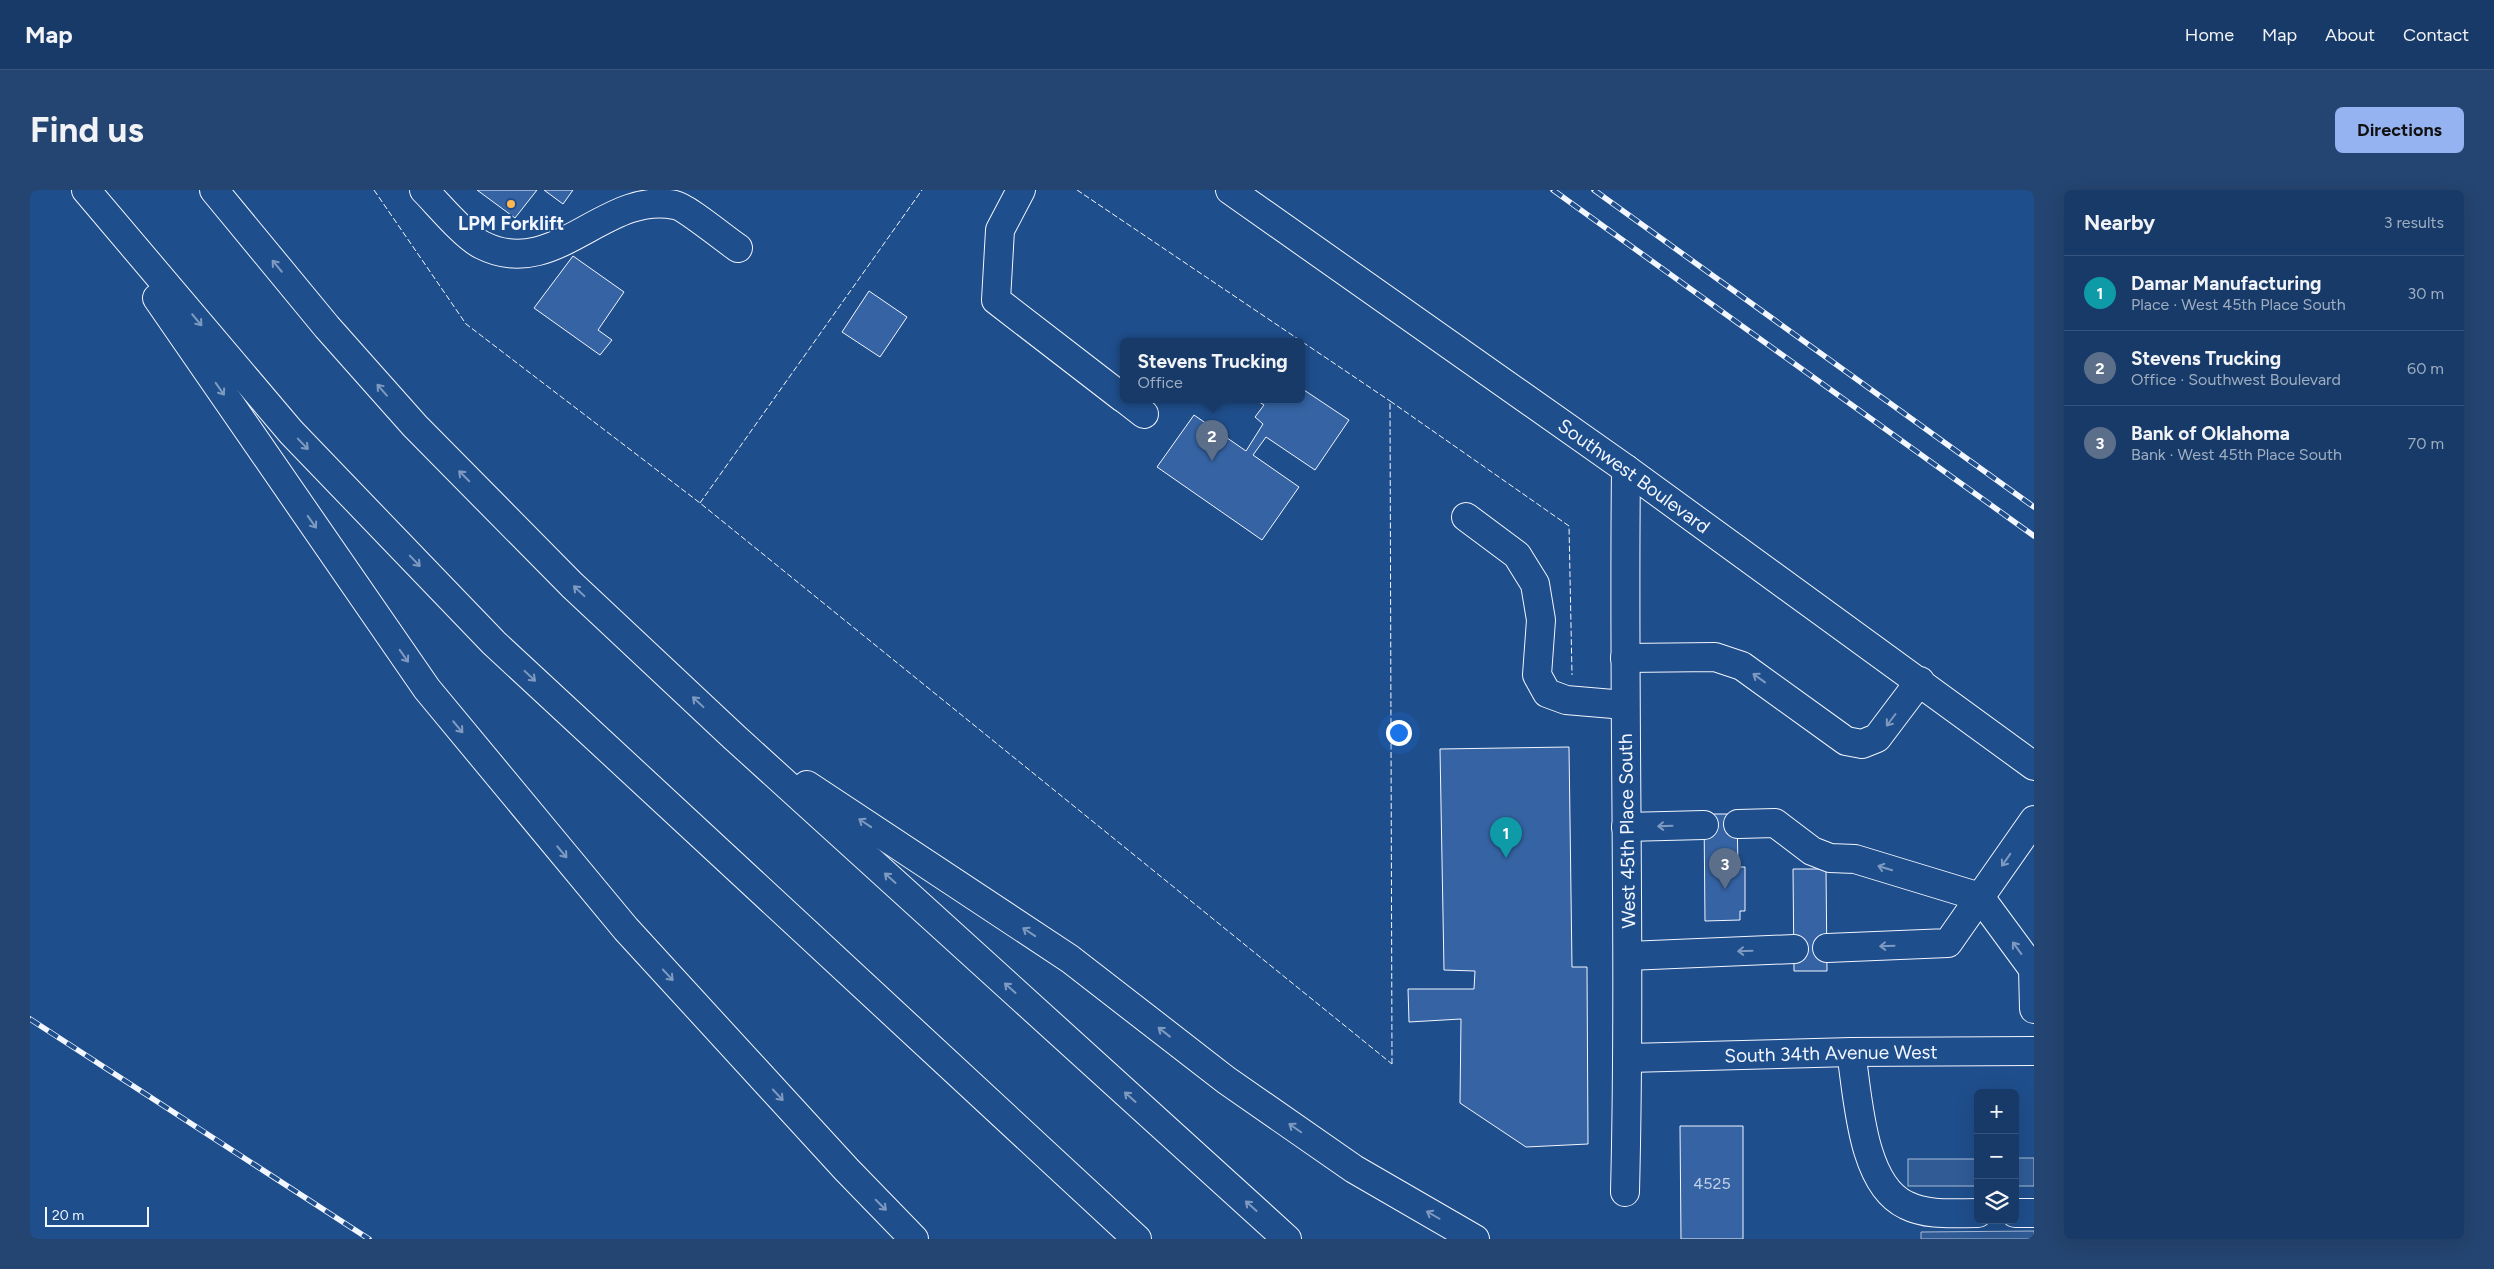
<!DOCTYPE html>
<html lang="en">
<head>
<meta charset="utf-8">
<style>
	:root { --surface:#173a69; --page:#244571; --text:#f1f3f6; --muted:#9eadc0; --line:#36547d; --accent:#95b2f1 }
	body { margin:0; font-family:Figtree,sans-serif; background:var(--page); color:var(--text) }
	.controls { position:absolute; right:15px; bottom:15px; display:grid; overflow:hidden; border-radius:8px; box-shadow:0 5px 20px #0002 }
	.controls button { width:45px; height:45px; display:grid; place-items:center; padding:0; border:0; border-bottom:1px solid var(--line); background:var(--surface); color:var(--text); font:25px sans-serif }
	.scale { position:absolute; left:15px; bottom:12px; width:104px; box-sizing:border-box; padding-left:5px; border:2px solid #f2f6ff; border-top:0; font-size:14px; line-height:18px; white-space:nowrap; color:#f2f6ff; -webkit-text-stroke:4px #1f4e8c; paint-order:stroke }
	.you { position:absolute; left:1368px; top:542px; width:18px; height:18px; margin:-12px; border:4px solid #fff; border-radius:50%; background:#1a73e8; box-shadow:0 0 0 8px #1a73e833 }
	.badge { display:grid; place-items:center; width:32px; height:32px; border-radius:50%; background:var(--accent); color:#fff; font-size:16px; font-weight:700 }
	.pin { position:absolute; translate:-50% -41px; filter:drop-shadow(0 1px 2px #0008) }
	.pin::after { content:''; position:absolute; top:26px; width:18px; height:15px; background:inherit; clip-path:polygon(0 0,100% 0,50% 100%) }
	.popup { position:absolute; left:1090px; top:148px; width:185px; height:65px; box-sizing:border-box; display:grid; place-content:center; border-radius:8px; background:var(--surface); filter:drop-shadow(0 1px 4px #0005); font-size:16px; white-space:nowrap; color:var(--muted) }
	.popup b { font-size:19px; color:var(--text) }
	.popup::after { content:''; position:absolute; left:50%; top:100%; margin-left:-10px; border:10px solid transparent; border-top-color:var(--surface) }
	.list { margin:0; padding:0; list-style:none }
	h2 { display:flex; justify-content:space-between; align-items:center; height:65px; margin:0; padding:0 20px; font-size:21px }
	h2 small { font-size:16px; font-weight:400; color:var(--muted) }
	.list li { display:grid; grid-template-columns:32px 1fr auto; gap:15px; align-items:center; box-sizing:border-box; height:75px; padding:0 20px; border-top:1px solid var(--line) }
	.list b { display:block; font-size:19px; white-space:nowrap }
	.list p { margin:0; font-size:16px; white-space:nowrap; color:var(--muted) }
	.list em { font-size:16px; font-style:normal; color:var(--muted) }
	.icon { flex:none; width:28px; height:28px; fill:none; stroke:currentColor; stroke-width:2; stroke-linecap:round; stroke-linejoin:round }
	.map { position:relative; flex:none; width:2004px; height:1049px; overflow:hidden; border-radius:8px }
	header { display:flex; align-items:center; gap:30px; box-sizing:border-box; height:70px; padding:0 25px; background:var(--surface); border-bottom:1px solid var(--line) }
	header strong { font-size:24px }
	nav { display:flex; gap:28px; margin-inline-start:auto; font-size:18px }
	.intro { display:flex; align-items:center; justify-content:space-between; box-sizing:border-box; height:120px; padding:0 30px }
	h1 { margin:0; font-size:35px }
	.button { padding:12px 22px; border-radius:8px; background:var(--accent); color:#111; font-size:18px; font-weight:700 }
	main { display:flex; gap:30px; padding:0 30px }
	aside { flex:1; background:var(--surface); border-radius:8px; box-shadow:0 5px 20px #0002 }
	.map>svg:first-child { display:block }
</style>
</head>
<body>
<header>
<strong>Map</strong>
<nav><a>Home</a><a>Map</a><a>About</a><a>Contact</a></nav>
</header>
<div class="intro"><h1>Find us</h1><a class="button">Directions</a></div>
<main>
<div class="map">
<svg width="2004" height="1049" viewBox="0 0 2004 1049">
	<rect width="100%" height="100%" fill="#1f4e8c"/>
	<g fill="#305b95" stroke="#a8bbd7">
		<rect x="1985" y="968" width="19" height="28"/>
		<rect x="1878" y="969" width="70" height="27"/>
		<path d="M2004,1041V1049H1891V1042Z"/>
	</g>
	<g fill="#3563a3" stroke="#f2f6ff">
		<path d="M447,0H507L485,28Z"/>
		<path d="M514,0H543L533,14Z"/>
		<path d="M543,66L594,102L568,140L582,150L570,165L504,118Z"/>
		<path d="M839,101L877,127L850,167L812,142Z"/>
		<path d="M1271,198L1319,230L1285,280L1236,247L1223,265L1269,297L1232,350L1127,277L1164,225L1216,261L1233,234L1225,227L1234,215L1226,210H1271Z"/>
		<path d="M1539,557L1542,777H1557L1558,954L1496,957L1430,913L1431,829L1379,832L1378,799H1444L1445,781L1414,780L1410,559Z"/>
		<path d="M1674,624H1707L1708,677H1715V721H1710V730L1675,731Z"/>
		<path d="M1763,679H1796L1797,781H1764Z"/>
		<path d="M1650,936H1713V1049H1651Z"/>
	</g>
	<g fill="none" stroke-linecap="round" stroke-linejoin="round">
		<defs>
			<g id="minor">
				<path d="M394,0C408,14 435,47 452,55C524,92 575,0 645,15C656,17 696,50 708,58"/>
				<path d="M991,0L970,40L966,110L1093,208"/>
				<path d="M1096,210L1114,224"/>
				<path d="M1436,327L1487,365L1505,394L1511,430L1507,485L1517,503L1536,510L1595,515"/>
				<path d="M1595,468L1685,467L1712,476L1816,551L1832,554L1847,548L1890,491"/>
				<path d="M1708,634L1745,633L1782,661L1800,668L1825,669L1950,707L2003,779L2004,819"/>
				<path d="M1596,637L1674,635"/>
				<path d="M1797,758L1918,753L2004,630"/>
				<path d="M1598,766L1764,759"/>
				<path d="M1821,862C1828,905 1831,994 1876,1015C1898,1026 1924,1023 1948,1023"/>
				<path id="s1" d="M1599,868L1821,862L2004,861"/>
				<path d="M1595,1002C1601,761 1593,520 1596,279"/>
				<path d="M1985,1023H2004"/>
			</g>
			<g id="major">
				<path id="s2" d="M1200,0L1596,279L2004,576"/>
			</g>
			<g id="highway">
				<path d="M56,0L261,242L464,453L1107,1049"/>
				<path d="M184,0L297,137L385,236L542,395L703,546L1257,1049"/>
				<path d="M127,108L397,499L596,739L817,980L884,1049"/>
				<path d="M777,595L1040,769L1196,890L1324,979L1445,1049"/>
			</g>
		</defs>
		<use href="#minor" stroke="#f2f6ff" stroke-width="30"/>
		<use href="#major" stroke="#f2f6ff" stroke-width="30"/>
		<use href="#highway" stroke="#f2f6ff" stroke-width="30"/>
		<use href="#minor" stroke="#1f4e8c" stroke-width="28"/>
		<use href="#major" stroke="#1f4e8c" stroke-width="28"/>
		<use href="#highway" stroke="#1f4e8c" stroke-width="28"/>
		<defs>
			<g id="rail">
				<path d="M1523,0L2004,346"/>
				<path d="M1564,0L2004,317"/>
				<path d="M0,829L339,1049"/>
			</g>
		</defs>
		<use href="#rail" stroke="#f2f6ff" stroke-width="5.5"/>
		<use href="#rail" stroke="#1f4e8c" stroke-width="4" stroke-dasharray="11" stroke-linecap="butt"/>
		<g stroke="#f2f6ff" stroke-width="1" stroke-dasharray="6 2.5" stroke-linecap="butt">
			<path d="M344,0L436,134L670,313L1362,874"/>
			<path d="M1047,0L1360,211"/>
			<path d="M670,313L892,0"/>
			<path d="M1362,874L1360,211L1539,336L1542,485"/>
		</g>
	</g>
	<defs><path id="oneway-shaft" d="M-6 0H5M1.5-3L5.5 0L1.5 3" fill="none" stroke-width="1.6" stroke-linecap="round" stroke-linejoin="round" transform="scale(1.25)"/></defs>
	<g stroke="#7e9ac0">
		<use href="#oneway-shaft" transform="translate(247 76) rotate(-130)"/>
		<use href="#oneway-shaft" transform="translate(167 130) rotate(50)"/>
		<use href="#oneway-shaft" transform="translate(190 199) rotate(55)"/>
		<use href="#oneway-shaft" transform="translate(352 200) rotate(-131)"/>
		<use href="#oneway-shaft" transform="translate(273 254) rotate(46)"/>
		<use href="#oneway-shaft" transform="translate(434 286) rotate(-135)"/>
		<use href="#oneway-shaft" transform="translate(282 332) rotate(55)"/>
		<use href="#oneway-shaft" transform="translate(385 371) rotate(46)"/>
		<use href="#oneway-shaft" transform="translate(549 401) rotate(-137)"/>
		<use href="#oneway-shaft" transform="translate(374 466) rotate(55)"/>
		<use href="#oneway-shaft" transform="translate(500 486) rotate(43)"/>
		<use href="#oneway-shaft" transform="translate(1729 488) rotate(-144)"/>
		<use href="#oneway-shaft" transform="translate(668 512) rotate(-137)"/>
		<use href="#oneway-shaft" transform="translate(1861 530) rotate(127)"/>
		<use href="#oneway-shaft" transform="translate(428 537) rotate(50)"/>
		<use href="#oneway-shaft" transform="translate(835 633) rotate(-146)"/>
		<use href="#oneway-shaft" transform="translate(1635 636) rotate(178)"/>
		<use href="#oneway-shaft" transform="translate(532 662) rotate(50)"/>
		<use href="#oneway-shaft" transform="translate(1976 670) rotate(125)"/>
		<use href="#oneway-shaft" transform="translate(1855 678) rotate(-163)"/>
		<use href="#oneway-shaft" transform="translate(860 688) rotate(-138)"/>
		<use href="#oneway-shaft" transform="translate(999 742) rotate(-146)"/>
		<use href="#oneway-shaft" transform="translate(1857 756) rotate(178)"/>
		<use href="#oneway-shaft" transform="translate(1987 758) rotate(-126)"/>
		<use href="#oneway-shaft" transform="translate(1715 761) rotate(178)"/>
		<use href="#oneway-shaft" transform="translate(638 785) rotate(47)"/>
		<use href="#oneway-shaft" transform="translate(980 798) rotate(-138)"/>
		<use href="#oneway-shaft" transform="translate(1134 842) rotate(-142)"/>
		<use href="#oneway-shaft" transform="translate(748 905) rotate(47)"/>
		<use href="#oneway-shaft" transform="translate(1100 907) rotate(-138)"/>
		<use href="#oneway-shaft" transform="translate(1265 938) rotate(-145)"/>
		<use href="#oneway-shaft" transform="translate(851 1015) rotate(45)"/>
		<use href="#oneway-shaft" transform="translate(1221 1016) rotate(-138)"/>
		<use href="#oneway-shaft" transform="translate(1403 1025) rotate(-150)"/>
	</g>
	<circle fill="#ffb74d" stroke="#1f4e8c" stroke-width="2" cx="481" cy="14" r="5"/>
	<g text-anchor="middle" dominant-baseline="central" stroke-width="4" stroke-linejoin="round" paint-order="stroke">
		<g font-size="16" fill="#c3d1e8">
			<text x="1682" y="993">4525</text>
		</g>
		<g font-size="19" font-weight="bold" fill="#f2f6ff" stroke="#1f4e8c">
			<text x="481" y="33">LPM Forklift</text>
		</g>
		<g font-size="19" fill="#f2f6ff" stroke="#1f4e8c">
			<text stroke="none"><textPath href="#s2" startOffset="495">Southwest Boulevard</textPath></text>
			<text transform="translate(1597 641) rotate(-91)">West 45th Place South</text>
			<text stroke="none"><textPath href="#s1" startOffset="202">South 34th Avenue West</textPath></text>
		</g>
	</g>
</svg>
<div class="controls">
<button>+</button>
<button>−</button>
<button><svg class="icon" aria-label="layers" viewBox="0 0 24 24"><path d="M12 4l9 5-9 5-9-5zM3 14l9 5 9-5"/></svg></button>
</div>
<div class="scale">20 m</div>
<div class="you"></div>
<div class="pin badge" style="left:1476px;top:668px;background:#0f9aa8">1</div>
<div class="pin badge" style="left:1182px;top:271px;background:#5c6f8a">2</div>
<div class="popup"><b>Stevens Trucking</b>Office</div>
<div class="pin badge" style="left:1695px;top:699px;background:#5c6f8a">3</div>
</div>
<aside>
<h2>Nearby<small>3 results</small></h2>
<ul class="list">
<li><span class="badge" style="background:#0f9aa8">1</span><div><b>Damar Manufacturing</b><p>Place · West 45th Place South</p></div><em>30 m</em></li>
<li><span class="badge" style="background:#5c6f8a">2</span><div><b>Stevens Trucking</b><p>Office · Southwest Boulevard</p></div><em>60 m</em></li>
<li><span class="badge" style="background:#5c6f8a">3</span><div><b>Bank of Oklahoma</b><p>Bank · West 45th Place South</p></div><em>70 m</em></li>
</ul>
</aside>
</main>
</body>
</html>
